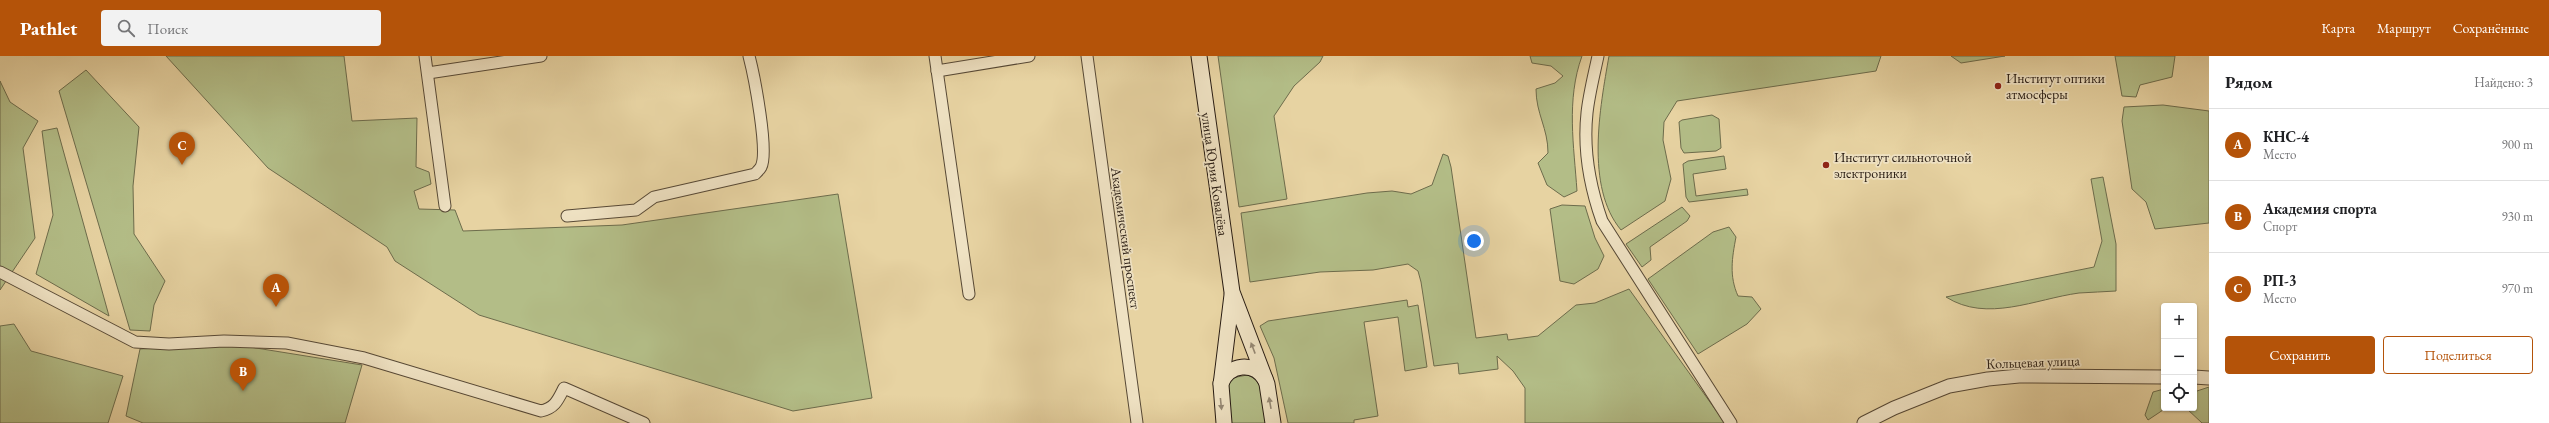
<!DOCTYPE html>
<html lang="ru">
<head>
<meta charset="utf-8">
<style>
	:root { --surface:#fff; --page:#f2f2f2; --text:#202124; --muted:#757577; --line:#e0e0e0; --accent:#b45309 }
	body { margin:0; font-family:"EB Garamond",serif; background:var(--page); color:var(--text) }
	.controls { position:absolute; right:12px; bottom:12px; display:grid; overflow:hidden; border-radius:4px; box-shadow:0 1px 3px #0004 }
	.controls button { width:36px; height:36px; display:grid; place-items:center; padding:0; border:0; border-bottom:1px solid var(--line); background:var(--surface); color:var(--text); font:20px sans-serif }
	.you { position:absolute; left:1474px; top:185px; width:14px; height:14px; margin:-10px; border:3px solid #fff; border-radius:50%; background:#1a73e8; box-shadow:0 0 0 6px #1a73e833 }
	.badge { display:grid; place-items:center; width:26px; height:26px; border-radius:50%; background:var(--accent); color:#fff; font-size:13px; font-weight:700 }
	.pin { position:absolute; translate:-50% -33px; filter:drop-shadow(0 1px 2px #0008) }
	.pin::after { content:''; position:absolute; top:21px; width:14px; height:12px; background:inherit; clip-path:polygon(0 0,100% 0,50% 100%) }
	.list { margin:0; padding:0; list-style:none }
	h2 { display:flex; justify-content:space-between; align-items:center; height:52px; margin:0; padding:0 16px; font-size:17px }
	h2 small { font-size:13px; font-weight:400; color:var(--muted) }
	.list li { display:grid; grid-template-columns:26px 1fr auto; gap:12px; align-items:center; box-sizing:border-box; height:72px; padding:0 16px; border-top:1px solid var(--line) }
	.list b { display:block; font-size:15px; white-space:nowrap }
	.list p { margin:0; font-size:13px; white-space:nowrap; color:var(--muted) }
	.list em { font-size:13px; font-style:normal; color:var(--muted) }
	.actions { display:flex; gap:8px; padding:12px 16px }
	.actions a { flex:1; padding:9px 0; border:1px solid var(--accent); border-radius:4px; text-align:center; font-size:14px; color:var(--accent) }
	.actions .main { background:var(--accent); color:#fff }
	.icon { flex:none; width:22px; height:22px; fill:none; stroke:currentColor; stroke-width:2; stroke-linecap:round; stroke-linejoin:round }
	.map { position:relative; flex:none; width:2209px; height:367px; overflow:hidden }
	header { display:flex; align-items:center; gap:24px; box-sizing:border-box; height:56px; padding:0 20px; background:var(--accent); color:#fff }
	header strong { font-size:19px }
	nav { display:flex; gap:22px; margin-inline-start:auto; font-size:14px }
	.search { width:280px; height:36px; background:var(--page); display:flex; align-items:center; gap:10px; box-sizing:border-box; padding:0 14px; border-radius:4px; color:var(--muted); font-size:15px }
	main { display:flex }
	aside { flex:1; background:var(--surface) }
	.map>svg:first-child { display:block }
</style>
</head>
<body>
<header>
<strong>Pathlet</strong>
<div class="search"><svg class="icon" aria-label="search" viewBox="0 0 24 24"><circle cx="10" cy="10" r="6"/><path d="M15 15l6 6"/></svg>Поиск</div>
<nav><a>Карта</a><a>Маршрут</a><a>Сохранённые</a></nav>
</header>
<main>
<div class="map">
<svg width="2209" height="367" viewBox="0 0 2209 367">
	<rect width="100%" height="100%" fill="#e7d3a2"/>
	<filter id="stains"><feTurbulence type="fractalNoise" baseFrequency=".005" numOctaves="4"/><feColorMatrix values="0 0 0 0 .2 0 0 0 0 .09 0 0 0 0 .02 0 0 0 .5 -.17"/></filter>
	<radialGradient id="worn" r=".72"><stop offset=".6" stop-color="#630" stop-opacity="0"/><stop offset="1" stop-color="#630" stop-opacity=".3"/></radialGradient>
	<g fill="#b3bd87" stroke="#6d6c4c">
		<path d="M166,0H344L352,65L417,62L416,111L429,116L431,128L414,135L419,153L455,154L463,175L622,169L838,138L872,342L793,355L479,259L395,205L387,191L268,112Z"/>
		<path d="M1218,0H1323L1320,6L1294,30L1274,60L1287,143L1239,151Z"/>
		<path d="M1530,0H1582C1566,44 1574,90 1577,135L1564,141L1547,129L1538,107L1548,97C1548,72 1536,58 1536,33L1555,27L1563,20L1551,10L1532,7Z"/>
		<path d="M1609,0H1881L1876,15L1677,45L1664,66L1663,84L1671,123L1665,145L1621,174C1585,131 1600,51 1609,0Z"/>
		<path d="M1951,0H2005L1961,7Z"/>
		<path d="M2115,0H2175L2172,21L2140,29L2136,41L2122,40Z"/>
		<path d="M86,14L139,71L133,130L134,178L165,225L154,249L150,275L130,274L59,35Z"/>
		<path d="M0,25L10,46L38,65L23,92L35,182L0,234Z"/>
		<path d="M2163,49L2209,55V167L2155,173L2146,146L2132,133L2122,65L2124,51Z"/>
		<path d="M1712,59L1719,63L1721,92L1716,95L1684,97L1681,92L1679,66L1682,64Z"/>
		<path d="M57,72L109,260L36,218L53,159L42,75Z"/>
		<path d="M1443,98L1448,100L1451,111L1476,282L1507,278L1508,284L1538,280L1576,249L1595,247L1629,233L1725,367H1525V332L1513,315L1497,300L1498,313L1459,318L1458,307L1434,310L1421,226L1418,215L1408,208L1373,214L1320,216L1250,226L1241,157L1367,137L1392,135L1411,138L1432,129Z"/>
		<path d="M1724,100L1726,113L1693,118L1696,140L1747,133L1748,139L1689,146L1686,141L1683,108L1688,105Z"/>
		<path d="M2103,121L2116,188V235C2104,236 2091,236 2079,237C2035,243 1987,267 1946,241L2094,211L2102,185L2091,123Z"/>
		<path d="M1562,149L1585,150L1595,182L1604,200L1598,213L1574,228L1560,225L1550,153Z"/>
		<path d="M1682,151L1690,160L1687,165L1650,191L1651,204L1642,211L1626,188Z"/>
		<path d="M1729,171L1736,181C1732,202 1729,220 1738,240L1752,241L1761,253L1747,268L1698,298L1648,223L1713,176Z"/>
		<path d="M1407,244L1408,251L1418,249L1427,311L1405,315L1398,261L1364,266L1378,360L1354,364V367H1288L1274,302L1260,270L1268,265Z"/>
		<path d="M14,268L31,295L123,320L108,367H0V270Z"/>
		<path d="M231,288L362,309L345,367H143L126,360L140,293Z"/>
		<path d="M1247,319C1265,323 1265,352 1268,367H1229L1227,332L1232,322Z"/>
		<path d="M2209,331V367H2202L2186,352H2194V336Z"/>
		<path d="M2164,333V352H2166L2148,364L2145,359L2153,336Z"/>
	</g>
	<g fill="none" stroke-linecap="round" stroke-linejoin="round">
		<defs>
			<g id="minor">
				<path d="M425,0L445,150"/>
				<path d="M935,0L969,238"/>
				<path d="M1087,0L1137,367"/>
				<path d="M1598,0C1594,19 1589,38 1587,57C1583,94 1590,131 1602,165L1731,367"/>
				<path d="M937,15L1029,0"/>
				<path d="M428,17L541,0"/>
				<path d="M567,160L636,154L654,141L755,118C757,116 760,113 761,111C769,96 754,19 749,0"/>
				<path d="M0,216L135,286L169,288L224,285L287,287L364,302L541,355C555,352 558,344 564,332L644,367"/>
			</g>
			<g id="tertiary">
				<path d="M2194,321L2209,322"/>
				<path d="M1864,367L1894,352L1949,330L1988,323L2019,320L2164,321"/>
			</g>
			<g id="secondary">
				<path d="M1199,0L1232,236L1267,328L1273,367"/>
				<path d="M1221,327C1229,308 1254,305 1265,323"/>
				<path d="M1224,367L1221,329L1232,239"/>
			</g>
		</defs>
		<use href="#minor" stroke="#574936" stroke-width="13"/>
		<use href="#tertiary" stroke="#574936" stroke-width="15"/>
		<use href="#secondary" stroke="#271b12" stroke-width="17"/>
		<use href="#minor" stroke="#efe2c3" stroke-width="11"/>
		<use href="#tertiary" stroke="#efe2c3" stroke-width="13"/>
		<use href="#secondary" stroke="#efe2c3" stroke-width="15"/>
	</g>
	<defs><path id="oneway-solid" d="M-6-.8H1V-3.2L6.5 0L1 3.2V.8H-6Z"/></defs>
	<g fill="#958873">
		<use href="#oneway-solid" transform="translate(1253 292) rotate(-111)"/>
		<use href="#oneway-solid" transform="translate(1270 347) rotate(-100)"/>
		<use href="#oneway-solid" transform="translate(1221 348) rotate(84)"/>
	</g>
	<g fill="#8f2418" stroke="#efe2c3" stroke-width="1.5">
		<circle cx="1998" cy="30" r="4"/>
		<circle cx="1826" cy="109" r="4"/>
	</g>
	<g text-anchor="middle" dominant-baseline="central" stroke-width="3.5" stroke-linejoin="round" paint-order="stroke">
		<g font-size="14" fill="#271b12" stroke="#efe2c3" text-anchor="start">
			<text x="2006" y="22">Институт оптики<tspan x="2006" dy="16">атмосферы</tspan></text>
			<text x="1834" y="101">Институт сильноточной<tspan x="1834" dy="16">электроники</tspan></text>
		</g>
		<g font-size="14" fill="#271b12" stroke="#efe2c3">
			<text transform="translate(1215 118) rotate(82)">улица Юрия Ковалёва</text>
			<text transform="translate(1126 182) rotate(82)">Академический проспект</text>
			<text transform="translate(2033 306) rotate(-2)">Кольцевая улица</text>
		</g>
	</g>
	<rect width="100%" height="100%" filter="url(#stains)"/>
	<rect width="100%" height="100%" fill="url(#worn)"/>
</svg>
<div class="controls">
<button>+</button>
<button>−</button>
<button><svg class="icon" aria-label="locate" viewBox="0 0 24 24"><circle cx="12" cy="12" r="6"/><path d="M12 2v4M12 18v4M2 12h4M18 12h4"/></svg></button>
</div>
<div class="you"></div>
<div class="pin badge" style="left:276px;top:251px">A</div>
<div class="pin badge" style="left:243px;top:335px">B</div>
<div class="pin badge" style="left:182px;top:109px">C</div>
</div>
<aside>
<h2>Рядом<small>Найдено: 3</small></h2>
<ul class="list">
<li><span class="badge">A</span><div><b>КНС-4</b><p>Место</p></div><em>900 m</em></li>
<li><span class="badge">B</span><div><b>Академия спорта</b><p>Спорт</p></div><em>930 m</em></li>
<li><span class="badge">C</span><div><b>РП-3</b><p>Место</p></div><em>970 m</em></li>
</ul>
<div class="actions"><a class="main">Сохранить</a><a>Поделиться</a></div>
</aside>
</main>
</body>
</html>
